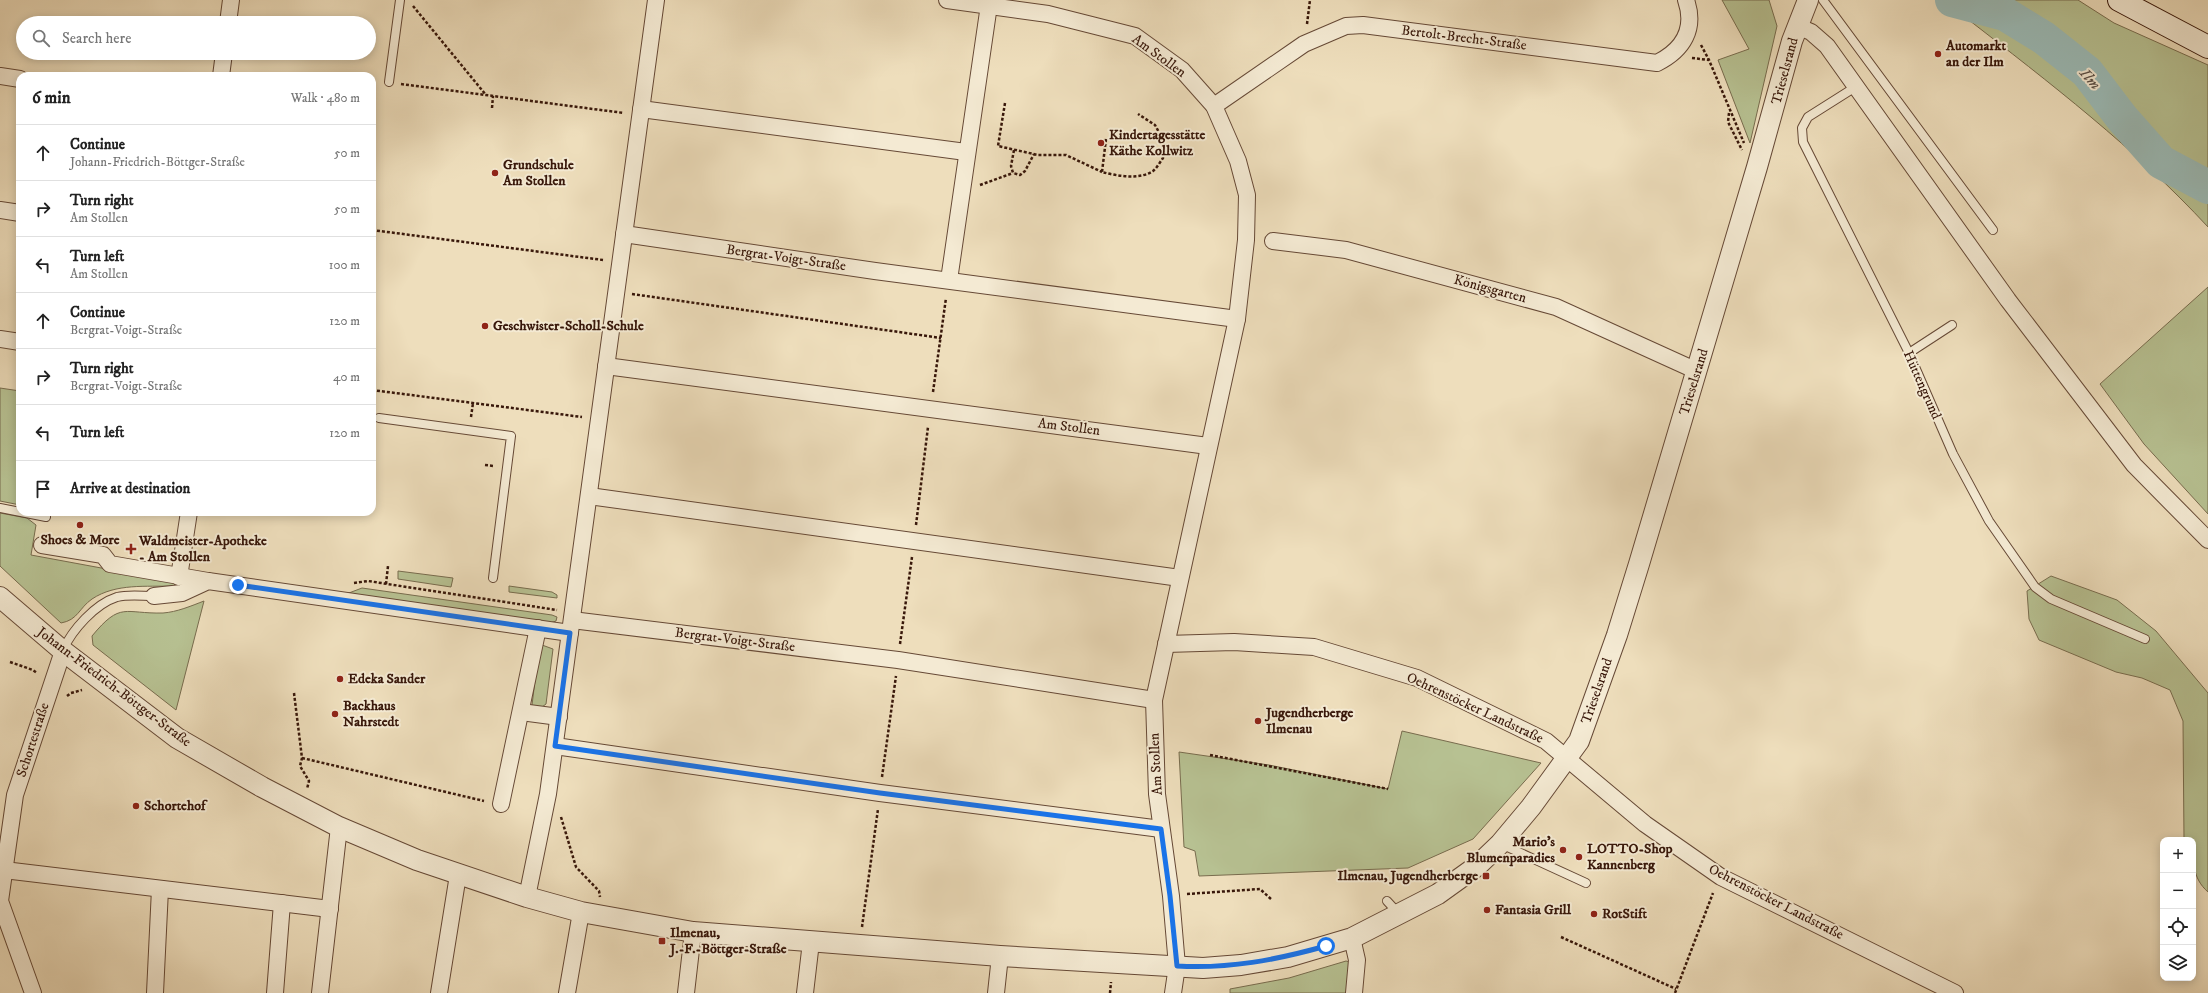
<!DOCTYPE html>
<html lang="en">
<head>
<meta charset="utf-8">
<style>
	:root { --surface:#fff; --page:#f6f6f6; --text:#222; --muted:#767676; --line:#e0e0e0 }
	body { margin:0; font-family:"IM FELL DW Pica",serif; background:var(--page); color:var(--text) }
	.controls { position:absolute; right:12px; bottom:12px; display:grid; overflow:hidden; border-radius:8px; box-shadow:0 2px 10px #0003 }
	.controls button { width:36px; height:36px; display:grid; place-items:center; padding:0; border:0; border-bottom:1px solid var(--line); background:var(--surface); color:var(--text); font:20px sans-serif }
	.stop { position:absolute; width:12px; height:12px; margin:-9px; border:3px solid #1a73e8; border-radius:50%; background:#fff }
	.stop.end { background:#1a73e8; border-color:#fff; box-shadow:0 1px 4px #0008 }
	.list { margin:0; padding:0; list-style:none }
	h2 { display:flex; justify-content:space-between; align-items:center; height:52px; margin:0; padding:0 16px; font-size:17px }
	h2 small { font-size:13px; font-weight:400; color:var(--muted) }
	.list li { display:grid; grid-template-columns:26px 1fr auto; gap:12px; align-items:center; box-sizing:border-box; height:56px; padding:0 16px; border-top:1px solid var(--line) }
	.list b { display:block; font-size:15px; white-space:nowrap }
	.list p { margin:0; font-size:13px; white-space:nowrap; color:var(--muted) }
	.list em { font-size:13px; font-style:normal; color:var(--muted) }
	.icon { flex:none; width:22px; height:22px; fill:none; stroke:currentColor; stroke-width:2; stroke-linecap:round; stroke-linejoin:round }
	.map { position:relative; flex:none; width:2208px; height:993px; overflow:hidden }
	.search { position:absolute; background:var(--surface); box-shadow:0 2px 10px #0003; left:16px; top:16px; width:360px; height:44px; display:flex; align-items:center; gap:10px; box-sizing:border-box; padding:0 14px; border-radius:22px; color:var(--muted); font-size:15px }
	.panel { position:absolute; background:var(--surface); box-shadow:0 2px 10px #0003; left:16px; top:72px; width:360px; height:444px; border-radius:12px }
	.map>svg:first-child { display:block }
</style>
</head>
<body>
<div class="map">
<svg width="2208" height="993" viewBox="0 0 2208 993">
	<rect width="100%" height="100%" fill="#eedebc"/>
	<filter id="stains"><feTurbulence type="fractalNoise" baseFrequency=".005" numOctaves="4"/><feColorMatrix values="0 0 0 0 .2 0 0 0 0 .09 0 0 0 0 .02 0 0 0 .5 -.17"/></filter>
	<radialGradient id="worn" r=".72"><stop offset=".6" stop-color="#630" stop-opacity="0"/><stop offset="1" stop-color="#630" stop-opacity=".3"/></radialGradient>
	<g fill="#b7c192" stroke="#786c4e">
		<path d="M1722,0H1769L1777,26L1750,143L1718,60L1749,49Z"/>
		<path d="M1992,0H2078L2114,23L2208,65V227C2135,148 2050,83 1965,17Z"/>
		<path d="M2208,287V514L2144,444L2100,384Z"/>
		<path d="M0,388L20,391V505L0,501Z"/>
		<path d="M0,513L27,518L36,525L31,555L177,582L174,586C146,587 116,583 92,599C79,608 78,620 61,623L0,566Z"/>
		<path d="M398,571L453,578L451,587L398,579Z"/>
		<path d="M2051,576L2117,600L2156,631L2208,693V892C2192,878 2193,861 2193,840H2184L2183,721L2170,690L2142,678L2116,672L2039,640L2029,619L2027,591Z"/>
		<path d="M509,586L552,592L557,595V598L509,592Z"/>
		<path d="M362,588L552,615L557,617L556,621L550,623L341,596Z"/>
		<path d="M204,601L176,710L93,645L92,636C121,601 124,614 163,613C177,612 191,606 204,601Z"/>
		<path d="M542,645L553,649L546,704L542,707H533L532,705L539,648Z"/>
		<path d="M1402,731L1541,763L1473,839L1408,868L1199,876L1195,851L1184,847L1179,752L1269,765L1388,789Z"/>
		<path d="M1346,961L1350,962L1349,993H1230V989L1289,978Z"/>
	</g>
	<g fill="none" stroke-linecap="round" stroke-linejoin="round">
		<path stroke="#9bbbb7" stroke-width="34" d="M1952,0L2005,14L2044,38L2087,72L2122,118L2161,162L2208,187"/>
		<defs>
			<g id="service">
				<path d="M1823,0L1993,230"/>
				<path d="M389,82L400,0"/>
				<path d="M1857,86L1808,117L1802,128L1803,142L1909,353L1953,454L1989,521L2035,587L2051,599L2145,639"/>
				<path d="M1909,353L1952,325"/>
				<path d="M379,418L511,436L493,578"/>
				<path d="M0,508L46,517"/>
				<path d="M63,650C72,630 95,604 117,597C129,594 142,596 154,596"/>
				<path d="M1501,844L1586,883"/>
				<path d="M1387,901L1399,914"/>
			</g>
			<g id="minor">
				<path d="M947,0L1048,14L1135,36L1182,70L1214,106L1238,161L1247,195L1246,240L1237,319L1154,700L1157,794L1171,896L1177,966L1173,993"/>
				<path d="M228,23L231,0"/>
				<path d="M1797,26L1811,32L1827,46L2008,300L2134,465L2208,540"/>
				<path d="M0,76L20,79"/>
				<path d="M221,76L224,53"/>
				<path d="M1214,106L1304,44L1346,26L1363,25L1657,63C1683,50 1696,29 1686,0"/>
				<path d="M641,109L966,152"/>
				<path d="M0,210L20,213"/>
				<path d="M624,234L875,271L1237,319"/>
				<path d="M1273,241L1346,250L1556,307L1697,371"/>
				<path d="M949,280L989,5"/>
				<path d="M0,339L20,342"/>
				<path d="M606,366L1208,446"/>
				<path d="M589,496L1180,578"/>
				<path d="M42,545L103,555L110,564L208,581"/>
				<path d="M179,577L189,512"/>
				<path d="M154,596L182,593L208,581L570,633"/>
				<path d="M572,620L898,660L1154,700"/>
				<path d="M1166,644L1234,642L1314,647L1417,678L1546,741L1645,824L1721,877L1955,993"/>
				<path d="M521,712L559,717"/>
				<path d="M555,746L880,793L1161,829"/>
				<path d="M501,804L538,628"/>
				<path d="M4,870L330,909"/>
				<path d="M527,897L548,794L656,0"/>
				<path d="M1352,938L1357,960L1354,993"/>
				<path d="M33,993L0,901L15,795L63,651"/>
				<path d="M155,993L160,889"/>
				<path d="M275,993L282,903"/>
				<path d="M320,993L339,827"/>
				<path d="M439,993L458,875"/>
				<path d="M567,993L581,912"/>
				<path d="M686,993L693,932"/>
				<path d="M805,993L811,942"/>
				<path d="M996,993L1000,956"/>
			</g>
			<path id="tertiary" d="M0,597L63,651L177,738L262,787L339,827L417,860L527,897L581,912L693,932L1000,956L1203,968L1241,965L1288,957L1352,938L1438,894L1477,866L1500,844L1531,807L1579,741L1617,635L1639,564L1757,167L1792,41L1808,0"/>
			<path id="secondary" d="M2119,0L2208,47"/>
		</defs>
		<use href="#service" stroke="#664936" stroke-width="10"/>
		<use href="#minor" stroke="#664936" stroke-width="18"/>
		<use href="#tertiary" stroke="#664936" stroke-width="22"/>
		<use href="#secondary" stroke="#38170a" stroke-width="24"/>
		<g stroke="#38170a" stroke-width="2.5" stroke-dasharray="3 2" stroke-linecap="butt">
			<path d="M413,6L486,95"/>
			<path d="M1307,24L1310,0"/>
			<path d="M1701,45L1709,60"/>
			<path d="M1692,58L1709,60L1744,143"/>
			<path d="M401,84L624,113"/>
			<path d="M1005,103L998,146L1038,155H1066L1102,172"/>
			<path d="M492,108L493,96"/>
			<path d="M1729,113L1728,122L1742,150"/>
			<path d="M1106,139L1102,172C1117,176 1140,180 1153,171C1157,168 1160,162 1163,158L1161,136L1155,125L1138,114"/>
			<path d="M1014,150L1011,166L1013,173L1020,175L1025,171L1034,154"/>
			<path d="M980,185L1013,173"/>
			<path d="M372,230L603,260"/>
			<path d="M632,294L941,338"/>
			<path d="M372,390L582,417"/>
			<path d="M933,392L946,298"/>
			<path d="M471,417L473,403"/>
			<path d="M485,465L494,466"/>
			<path d="M916,525L928,427"/>
			<path d="M354,583L368,581L557,610"/>
			<path d="M386,584L388,566"/>
			<path d="M900,644L912,557"/>
			<path d="M10,662L33,670L37,673"/>
			<path d="M294,693L302,758L300,766L309,781L307,789"/>
			<path d="M67,696L71,693L82,690"/>
			<path d="M1210,755L1388,789"/>
			<path d="M302,758L484,801"/>
			<path d="M882,777L896,676"/>
			<path d="M561,817L576,867L599,891L600,897"/>
			<path d="M1187,894L1260,889L1271,899"/>
			<path d="M862,927L878,809"/>
			<path d="M1561,937L1676,989"/>
			<path d="M1110,993L1111,982"/>
			<path d="M1675,993L1713,893"/>
		</g>
		<use href="#service" stroke="#f4ead3" stroke-width="8"/>
		<use href="#minor" stroke="#f4ead3" stroke-width="16"/>
		<use href="#tertiary" stroke="#f4ead3" stroke-width="20"/>
		<use href="#secondary" stroke="#f4ead3" stroke-width="22"/>
	</g>
	<g fill="none" stroke-linecap="round" stroke-linejoin="round">
		<path stroke="#1a73e8" stroke-width="5" d="M238,585L570,633L555,746L880,793L1161,829L1170,896L1177,966C1229,969 1276,960 1326,946"/>
	</g>
	<g fill="#8f2418" stroke="#f4ead3" stroke-width="1.5">
		<circle cx="1938" cy="54" r="4"/>
		<circle cx="1101" cy="143" r="4"/>
		<circle cx="495" cy="173" r="4"/>
		<circle cx="485" cy="326" r="4"/>
		<circle cx="80" cy="525" r="4"/>
		<path d="M129 543h4v4h4v4h-4v4h-4v-4h-4v-4h4z"/>
		<circle cx="340" cy="679" r="4"/>
		<circle cx="335" cy="714" r="4"/>
		<circle cx="1258" cy="721" r="4"/>
		<circle cx="136" cy="806" r="4"/>
		<circle cx="1563" cy="850" r="4"/>
		<circle cx="1579" cy="857" r="4"/>
		<rect x="1482" y="872" width="8" height="8" rx="2"/>
		<circle cx="1487" cy="910" r="4"/>
		<circle cx="1594" cy="914" r="4"/>
		<rect x="658" y="937" width="8" height="8" rx="2"/>
	</g>
	<g text-anchor="middle" dominant-baseline="central" stroke-width="4" stroke-linejoin="round" paint-order="stroke">
		<g font-size="14" fill="#38170a" stroke="#f4ead3">
			<text transform="translate(1464 38) rotate(7)">Bertolt-Brecht-Straße</text>
			<text transform="translate(1159 56) rotate(36)">Am Stollen</text>
			<text transform="translate(1785 71) rotate(-75)">Trieselsrand</text>
			<text transform="translate(786 258) rotate(8)">Bergrat-Voigt-Straße</text>
			<text transform="translate(1490 289) rotate(15)">Königsgarten</text>
			<text transform="translate(1694 382) rotate(-73)">Trieselsrand</text>
			<text transform="translate(1922 385) rotate(66)">Hüttengrund</text>
			<text transform="translate(1069 427) rotate(7)">Am Stollen</text>
			<text transform="translate(735 640) rotate(7)">Bergrat-Voigt-Straße</text>
			<text transform="translate(114 687) rotate(37)">Johann-Friedrich-Böttger-Straße</text>
			<text transform="translate(1597 691) rotate(-71)">Trieselsrand</text>
			<text transform="translate(1475 708) rotate(25)">Oehrenstöcker Landstraße</text>
			<text transform="translate(33 740) rotate(-72)">Schortestraße</text>
			<text transform="translate(1156 764) rotate(-93)">Am Stollen</text>
			<text transform="translate(1776 902) rotate(27)">Oehrenstöcker Landstraße</text>
		</g>
		<g font-size="14" font-weight="bold" fill="#38170a" stroke="#f4ead3" text-anchor="start">
			<text x="1946" y="46">Automarkt<tspan x="1946" dy="16">an der Ilm</tspan></text>
			<text x="1109" y="135">Kindertagesstätte<tspan x="1109" dy="16">Käthe Kollwitz</tspan></text>
			<text x="503" y="165">Grundschule<tspan x="503" dy="16">Am Stollen</tspan></text>
			<text x="493" y="326">Geschwister-Scholl-Schule</text>
			<text x="80" y="540" text-anchor="middle">Shoes &amp; More</text>
			<text x="139" y="541">Waldmeister-Apotheke<tspan x="139" dy="16">- Am Stollen</tspan></text>
			<text x="348" y="679">Edeka Sander</text>
			<text x="343" y="706">Backhaus<tspan x="343" dy="16">Nahrstedt</tspan></text>
			<text x="1266" y="713">Jugendherberge<tspan x="1266" dy="16">Ilmenau</tspan></text>
			<text x="144" y="806">Schortehof</text>
			<text x="1555" y="842" text-anchor="end">Mario's<tspan x="1555" dy="16">Blumenparadies</tspan></text>
			<text x="1587" y="849">LOTTO-Shop<tspan x="1587" dy="16">Kannenberg</tspan></text>
			<text x="1478" y="876" text-anchor="end">Ilmenau, Jugendherberge</text>
			<text x="1495" y="910">Fantasia Grill</text>
			<text x="1602" y="914">RotStift</text>
			<text x="670" y="933">Ilmenau,<tspan x="670" dy="16">J.-F.-Böttger-Straße</tspan></text>
		</g>
		<g font-size="15" font-style="italic" fill="#5b5047" stroke="#f4ead3">
			<text transform="translate(2090 79) rotate(49)">Ilm</text>
		</g>
	</g>
	<rect width="100%" height="100%" filter="url(#stains)"/>
	<rect width="100%" height="100%" fill="url(#worn)"/>
</svg>
<div class="controls">
<button>+</button>
<button>−</button>
<button><svg class="icon" aria-label="locate" viewBox="0 0 24 24"><circle cx="12" cy="12" r="6"/><path d="M12 2v4M12 18v4M2 12h4M18 12h4"/></svg></button>
<button><svg class="icon" aria-label="layers" viewBox="0 0 24 24"><path d="M12 4l9 5-9 5-9-5zM3 14l9 5 9-5"/></svg></button>
</div>
<div class="stop" style="left:1326px;top:946px"></div>
<div class="stop end" style="left:238px;top:585px"></div>
<div class="search"><svg class="icon" aria-label="search" viewBox="0 0 24 24"><circle cx="10" cy="10" r="6"/><path d="M15 15l6 6"/></svg>Search here</div>
<section class="panel">
<h2>6 min<small>Walk · 480 m</small></h2>
<ul class="list">
<li><svg class="icon" aria-label="ahead" viewBox="0 0 24 24"><path d="M12 20V5M6 11l6-6 6 6"/></svg><div><b>Continue</b><p>Johann-Friedrich-Böttger-Straße</p></div><em>50 m</em></li>
<li><svg class="icon" aria-label="right" viewBox="0 0 24 24"><path d="M7 20v-9h11M14 6l5 5-5 5"/></svg><div><b>Turn right</b><p>Am Stollen</p></div><em>50 m</em></li>
<li><svg class="icon" aria-label="left" viewBox="0 0 24 24"><path d="M17 20v-9H6M10 6l-5 5 5 5"/></svg><div><b>Turn left</b><p>Am Stollen</p></div><em>100 m</em></li>
<li><svg class="icon" aria-label="ahead" viewBox="0 0 24 24"><path d="M12 20V5M6 11l6-6 6 6"/></svg><div><b>Continue</b><p>Bergrat-Voigt-Straße</p></div><em>120 m</em></li>
<li><svg class="icon" aria-label="right" viewBox="0 0 24 24"><path d="M7 20v-9h11M14 6l5 5-5 5"/></svg><div><b>Turn right</b><p>Bergrat-Voigt-Straße</p></div><em>40 m</em></li>
<li><svg class="icon" aria-label="left" viewBox="0 0 24 24"><path d="M17 20v-9H6M10 6l-5 5 5 5"/></svg><div><b>Turn left</b></div><em>120 m</em></li>
<li><svg class="icon" aria-label="arrive" viewBox="0 0 24 24"><path d="M6 21V4h12l-3 4 3 4H6"/></svg><div><b>Arrive at destination</b></div></li>
</ul>
</section>
</div>
</body>
</html>
